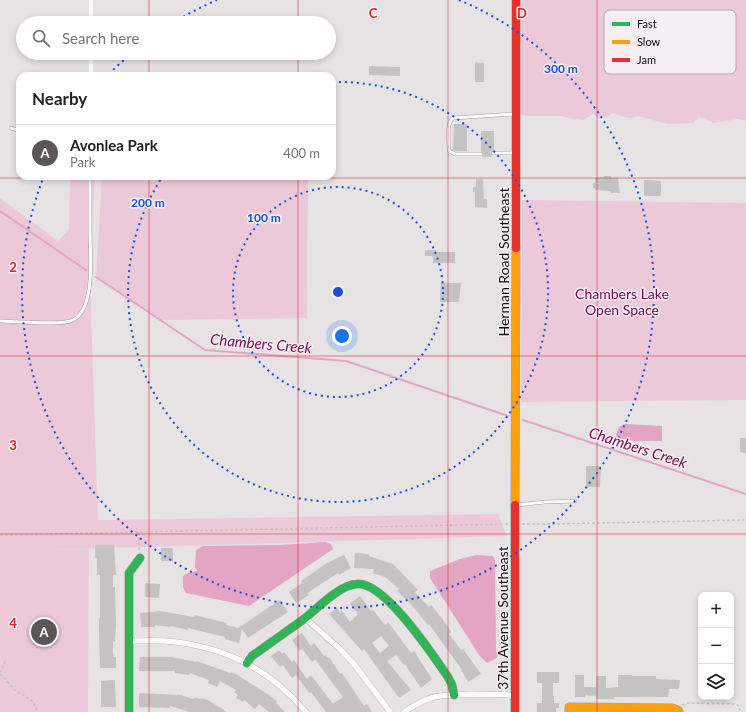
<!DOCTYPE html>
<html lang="en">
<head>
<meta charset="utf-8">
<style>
	:root { --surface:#fff; --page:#f2f2f2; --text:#222; --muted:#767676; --line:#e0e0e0; --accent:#5b5759 }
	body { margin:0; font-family:Lato,sans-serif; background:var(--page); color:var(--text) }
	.controls { position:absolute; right:12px; bottom:12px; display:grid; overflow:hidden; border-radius:8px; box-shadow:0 2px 6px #0003 }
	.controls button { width:36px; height:36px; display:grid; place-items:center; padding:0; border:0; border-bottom:1px solid var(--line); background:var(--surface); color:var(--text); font:20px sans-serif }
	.you { position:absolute; left:342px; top:336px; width:14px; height:14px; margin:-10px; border:3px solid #fff; border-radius:50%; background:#1a73e8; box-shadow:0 0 0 6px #1a73e833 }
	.badge { display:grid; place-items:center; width:26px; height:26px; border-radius:50%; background:var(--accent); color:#fff; font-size:13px; font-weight:700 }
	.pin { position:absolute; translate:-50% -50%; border:2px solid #fff; box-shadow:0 1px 4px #0006 }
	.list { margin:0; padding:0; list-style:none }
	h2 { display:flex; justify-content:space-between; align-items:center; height:52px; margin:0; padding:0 16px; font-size:17px }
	h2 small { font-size:13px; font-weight:400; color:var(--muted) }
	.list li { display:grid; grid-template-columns:26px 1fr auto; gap:12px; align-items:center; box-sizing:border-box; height:56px; padding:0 16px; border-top:1px solid var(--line) }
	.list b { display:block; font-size:15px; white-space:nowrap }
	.list p { margin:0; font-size:13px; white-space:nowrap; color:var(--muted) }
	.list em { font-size:13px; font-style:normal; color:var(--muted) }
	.icon { flex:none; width:22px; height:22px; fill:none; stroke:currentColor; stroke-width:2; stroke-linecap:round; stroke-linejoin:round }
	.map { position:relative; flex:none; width:746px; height:712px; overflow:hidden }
	.search { position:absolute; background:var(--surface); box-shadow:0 2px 6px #0003; left:16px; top:16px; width:320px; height:44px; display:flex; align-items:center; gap:10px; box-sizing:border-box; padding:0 14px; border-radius:22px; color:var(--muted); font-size:15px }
	.panel { position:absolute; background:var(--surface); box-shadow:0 2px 6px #0003; left:16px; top:72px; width:320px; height:108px; border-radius:12px }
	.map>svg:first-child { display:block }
</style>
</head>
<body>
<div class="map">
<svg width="746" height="712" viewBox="0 0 746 712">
	<rect width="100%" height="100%" fill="#e7e3e5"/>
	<g fill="#ecc9d9">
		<path d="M516,0H746V121L738,119L714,123L699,117L693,123L668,124L638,116L631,118L624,117L613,113L607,117L597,118L593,114L583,120L568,118L561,116H529L516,114Z"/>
		<path d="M70,176H95L90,281L98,520L498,514L507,536L44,550L89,549L88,712H0V198L58,241L69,230Z"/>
		<path d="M102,176H308L307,318L160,320L96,277Z"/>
		<path d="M522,200L746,203V400L521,402Z"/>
	</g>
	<g fill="#e4a4c3">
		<path d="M625,424L662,426V441H635L617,438L616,434L619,427Z"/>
		<path d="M325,542L331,544L333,549L249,606L186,593L183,587V576L188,573L197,571L195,567L196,550L203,546L280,545Z"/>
		<path d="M476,555L493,556L495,560L496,649L498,655L497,658L487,663L479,655L430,578V571L460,559Z"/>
	</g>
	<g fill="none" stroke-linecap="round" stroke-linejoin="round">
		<g stroke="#e4a4c3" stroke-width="2">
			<path d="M0,211L86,270"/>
			<path d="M96,277L205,350L346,361L508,416"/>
			<path d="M523,420L746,494"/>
		</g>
	</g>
	<g fill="#c5c2c3" fill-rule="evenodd">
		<path d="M475,62L484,63V82H475Z"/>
		<path d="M369,66L400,67V76L369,75Z"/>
		<path d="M454,124H467V151H456L453,150Z"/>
		<path d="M481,131H494V150L490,152L492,157H482L484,154L481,151Z"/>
		<path d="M604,176H611V178H618L620,193H611V191L595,190V188H593V183H595V178L604,177Z"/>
		<path d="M476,179H483L484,199H487V208L475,207V192H473V187H476Z"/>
		<path d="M644,180L661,181V196H644Z"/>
		<path d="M425,250H436V252H455V263H433V256H425Z"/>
		<path d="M441,283H461L459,302H440Z"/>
		<path d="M740,438H746V453L740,452Z"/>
		<path d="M586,466H601L600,487H586Z"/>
		<path d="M95,545H114L116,575H113V587H115L116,625L115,641L113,642V653L114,657H116V668H100L99,631V618H100V575H97V558H95Z"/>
		<rect x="161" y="548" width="12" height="13"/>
		<path d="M355,553L369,554V556L393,564L418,590L415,592L429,607L431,605L444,621L451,632L449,634L461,650L463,649L481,674L468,682L461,670H462L429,624L428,625L409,602L397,591L399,589L385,577L373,573L374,569L354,568Z"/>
		<path d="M344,555L351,568L339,575L338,573L307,593L309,595L296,603L289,592L302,583L301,581L327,563Z"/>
		<path d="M145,583L160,584L159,598L145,597Z"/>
		<path d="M360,596L371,611L373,610L385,625L388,622L411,653L414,651L432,679L421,688L405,664L404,665L396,655L387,661L411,690L399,698L364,649L362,651L329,614L337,608L340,612L342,611L350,622L358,614L350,604ZM381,636L389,646L380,653L372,643Z"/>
		<path d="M280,600L288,612L248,638L242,629L239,643L225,639V637L188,628V630L171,626V627L155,625V627H141L140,613L160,611L194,617L195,615L227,623L226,625L238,628Z"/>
		<path d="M302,633L311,646L314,643L324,656L325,655L328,658L329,657L340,674L342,673L364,706L367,704L372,712H326L311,692L309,693L296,675L292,678L283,665L280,667L271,656L279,650L282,654L284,652L292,662L294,660L307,679L311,675L333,704L343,697L315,659L312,662L302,649L299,651L292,640Z"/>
		<path d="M140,657H171L197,662V661L230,673L231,672L234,674V673L269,695L277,701L276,703L285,712H269L259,704L255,709L244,700L243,702L236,698L238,695L234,692L236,690L220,681L217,687L208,683L209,680L190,673L189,675L175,673V671H139Z"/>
		<path d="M537,672H559V683H553V696H554V703H559V708H556V712H537V703H542V683H537Z"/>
		<path d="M575,675H584V687H596V676H606V688L618,687V675H632V676H656V679L680,680L679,689H669L668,697H614V699H596V696L585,695V697H575Z"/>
		<path d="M115,680L116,707H101V681Z"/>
		<path d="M139,693L177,695V694L194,699L195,697L200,699L201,698L208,700L227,712H190L170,706V708L139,707Z"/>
	</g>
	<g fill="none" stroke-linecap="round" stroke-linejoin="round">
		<defs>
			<g id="lane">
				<path d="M11,128L20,131"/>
				<path d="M493,153H515"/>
				<path d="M481,154H455L449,151C449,141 446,124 453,118L514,114"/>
				<path d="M0,321C14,321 63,326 73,320C96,308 90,254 90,231C90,213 90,194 90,176"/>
				<path d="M517,505L545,502L575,501"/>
			</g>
			<g id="street">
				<path d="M91,0V23"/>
				<path d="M91,53V76"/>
				<path d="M305,618L340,649L354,664L390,712"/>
				<path d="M130,641C145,641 161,640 176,642C230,649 271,671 306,712"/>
				<path d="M404,712C413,706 423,700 434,697C460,692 489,695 515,695"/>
			</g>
			<g id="fast">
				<path d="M247,663L252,656C269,644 287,631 304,619C318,608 339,585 357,584C384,581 433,655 448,677L452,685L454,695"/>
				<path d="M129,712V573L140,558"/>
			</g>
			<g id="slow">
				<path d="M515,505L516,248"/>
				<path d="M569,712V707L672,708L678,710L679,712"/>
			</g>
			<g id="jam">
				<path d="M516,248V0"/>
				<path d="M515,712V505"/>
			</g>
		</defs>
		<use href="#lane" stroke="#a29fa1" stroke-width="4"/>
		<use href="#street" stroke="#a29fa1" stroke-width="6"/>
		<use href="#fast" stroke="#a29fa1" stroke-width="9"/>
		<use href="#slow" stroke="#a29fa1" stroke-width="9"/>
		<use href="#jam" stroke="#a29fa1" stroke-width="9"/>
		<g stroke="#c3c2c2" stroke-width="1.5" stroke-dasharray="3 2" stroke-linecap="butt">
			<path d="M522,524H550L746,520"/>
			<path d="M139,532V550"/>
			<path d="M0,535L508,524"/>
			<path d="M0,673L6,659"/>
			<path d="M0,674C5,678 9,684 13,688C22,697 35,697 37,712"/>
			<path d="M682,705L687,703L736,704L739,706L740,712"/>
		</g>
		<use href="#lane" stroke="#fbfbfb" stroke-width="3"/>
		<use href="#street" stroke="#fbfbfb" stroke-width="5.5"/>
		<use href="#fast" stroke="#30b455" stroke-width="8"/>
		<use href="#slow" stroke="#ff9f0a" stroke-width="8"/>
		<use href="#jam" stroke="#e5322d" stroke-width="8"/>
	</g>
	<path fill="none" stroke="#d62828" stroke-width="1" stroke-opacity="0.55" d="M149,0V23M298,0V23M448,0V712M597,0V712M149,53V76M298,53V76M149,176V712M298,176V712M0,178H746M0,356H746M0,534H746"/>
	<g fill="none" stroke="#1d4ed8" stroke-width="2" stroke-dasharray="2 4">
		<circle cx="338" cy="292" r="105"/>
		<path d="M333 82A210 210 0 1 1 163 176"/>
		<path d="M109 74A316 316 0 0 1 131 54M173 23A316 316 0 0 1 217 0M459 0A316 316 0 1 1 44 176"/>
	</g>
	<g text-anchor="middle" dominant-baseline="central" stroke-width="3" stroke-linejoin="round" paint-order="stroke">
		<g font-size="14" fill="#0f0c0d" stroke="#f6eef2">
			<text transform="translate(503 262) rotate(-90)">Herman Road Southeast</text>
			<text transform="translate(502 618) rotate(-90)">37th Avenue Southeast</text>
		</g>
		<g font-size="14" fill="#75094d" stroke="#f6eef2">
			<text x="622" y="293">Chambers Lake<tspan x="622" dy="16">Open Space</tspan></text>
		</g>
		<g font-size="15" font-style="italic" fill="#780e50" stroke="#f6eef2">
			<text transform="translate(261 343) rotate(5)">Chambers Creek</text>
			<text transform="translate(638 447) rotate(18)">Chambers Creek</text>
		</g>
	</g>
	<rect x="604" y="10" width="132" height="64" rx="6" fill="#f6eef2" stroke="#b1aaad" stroke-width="1"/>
	<rect x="612" y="22" width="18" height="4" fill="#30b455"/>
	<rect x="612" y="40" width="18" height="4" fill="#ff9f0a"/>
	<rect x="612" y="58" width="18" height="4" fill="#e5322d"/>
	<g font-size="11" fill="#0f0c0d">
		<text x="637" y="28">Fast</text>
		<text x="637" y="46">Slow</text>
		<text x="637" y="64">Jam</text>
	</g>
	<g font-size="13" text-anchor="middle" font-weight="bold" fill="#d62828" stroke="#f6eef2" stroke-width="3" stroke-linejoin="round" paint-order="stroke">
		<text x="373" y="18">C</text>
		<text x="522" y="18">D</text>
		<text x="13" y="272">2</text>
		<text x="13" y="450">3</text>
		<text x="13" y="628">4</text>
	</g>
	<circle cx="338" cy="292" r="6" fill="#1d4ed8" stroke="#f6eef2" stroke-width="2"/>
	<g font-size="12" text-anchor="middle" font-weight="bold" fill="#1d4ed8" stroke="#f6eef2" stroke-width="3" stroke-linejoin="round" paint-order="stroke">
		<text x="561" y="73">300 m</text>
		<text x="148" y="207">200 m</text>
		<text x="264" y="222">100 m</text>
	</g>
</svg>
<div class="controls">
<button>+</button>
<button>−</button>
<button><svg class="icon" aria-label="layers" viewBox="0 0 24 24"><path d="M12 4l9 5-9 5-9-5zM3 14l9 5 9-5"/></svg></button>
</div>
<div class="you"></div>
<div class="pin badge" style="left:44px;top:632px">A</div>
<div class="search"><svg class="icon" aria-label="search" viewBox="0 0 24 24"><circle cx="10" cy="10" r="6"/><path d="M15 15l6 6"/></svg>Search here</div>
<section class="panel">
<h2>Nearby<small></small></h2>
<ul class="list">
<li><span class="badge">A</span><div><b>Avonlea Park</b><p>Park</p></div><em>400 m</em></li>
</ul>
</section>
</div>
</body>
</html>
